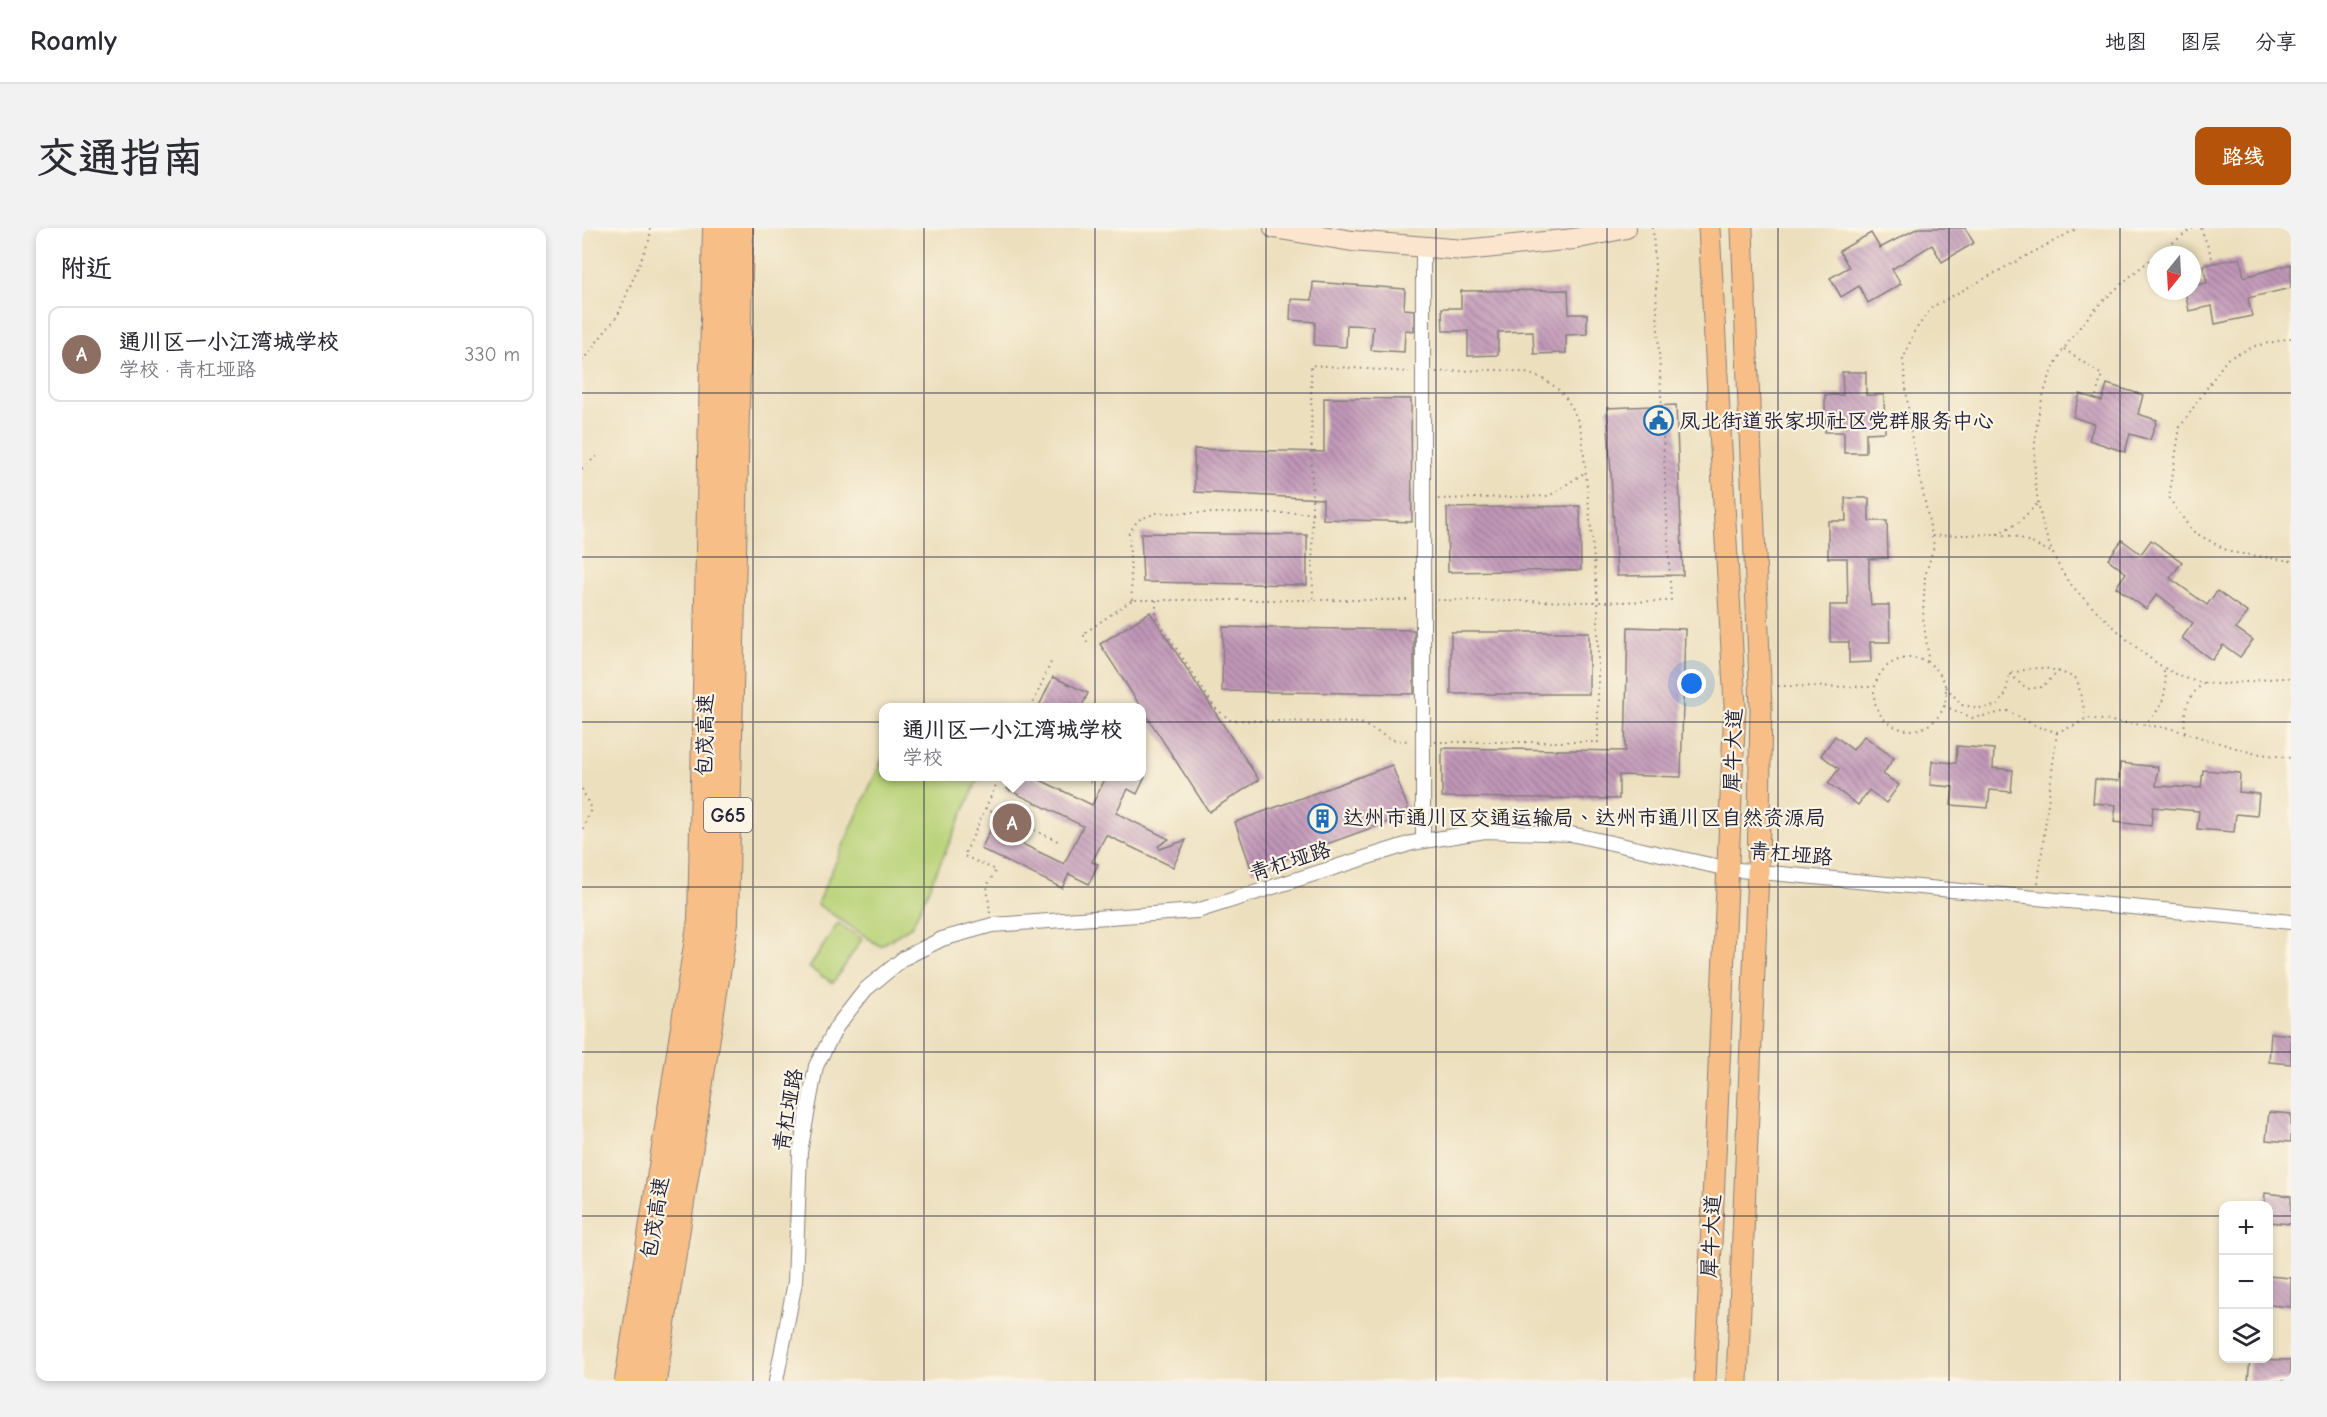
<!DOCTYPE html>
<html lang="zh">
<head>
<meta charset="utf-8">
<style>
	:root { --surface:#fff; --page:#f2f2f3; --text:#2b2b33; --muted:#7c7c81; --line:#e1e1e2; --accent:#b45309 }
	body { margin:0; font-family:"Comic Neue","LXGW WenKai TC",sans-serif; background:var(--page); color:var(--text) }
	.controls { position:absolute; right:18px; bottom:18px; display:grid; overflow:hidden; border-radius:12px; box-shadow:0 3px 9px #0003 }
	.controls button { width:54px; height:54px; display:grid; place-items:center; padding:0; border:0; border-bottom:2px solid var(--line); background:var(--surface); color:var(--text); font:30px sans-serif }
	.compass { position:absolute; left:1565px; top:18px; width:54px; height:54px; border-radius:50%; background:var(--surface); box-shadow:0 3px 9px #0003; rotate:198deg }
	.you { position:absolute; left:1110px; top:456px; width:21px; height:21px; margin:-15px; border:4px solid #fff; border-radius:50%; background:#1a73e8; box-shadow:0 0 0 9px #1a73e833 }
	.badge { display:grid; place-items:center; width:39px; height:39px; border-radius:50%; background:var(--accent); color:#fff; font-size:20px; font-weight:700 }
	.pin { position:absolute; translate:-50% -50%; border:3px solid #fff; box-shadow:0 2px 6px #0006 }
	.popup { position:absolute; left:297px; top:475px; width:267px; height:78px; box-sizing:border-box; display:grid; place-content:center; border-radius:12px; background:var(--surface); filter:drop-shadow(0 2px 4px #0005); font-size:20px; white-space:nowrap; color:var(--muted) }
	.popup b { font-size:22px; color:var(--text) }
	.popup::after { content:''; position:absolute; left:50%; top:100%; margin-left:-12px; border:12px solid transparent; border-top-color:var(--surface) }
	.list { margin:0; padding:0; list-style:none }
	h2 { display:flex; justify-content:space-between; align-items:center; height:78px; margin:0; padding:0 24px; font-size:26px }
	h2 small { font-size:20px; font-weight:400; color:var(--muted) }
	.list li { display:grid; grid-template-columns:39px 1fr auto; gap:18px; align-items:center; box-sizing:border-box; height:96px; margin:0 12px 12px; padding:0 12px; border:2px solid var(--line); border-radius:12px }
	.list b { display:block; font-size:22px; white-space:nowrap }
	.list p { margin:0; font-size:20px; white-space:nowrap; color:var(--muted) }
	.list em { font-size:20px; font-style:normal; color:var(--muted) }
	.icon { flex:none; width:33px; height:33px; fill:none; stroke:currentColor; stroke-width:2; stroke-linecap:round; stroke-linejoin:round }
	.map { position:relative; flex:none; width:1709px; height:1153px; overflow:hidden; border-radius:12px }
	header { display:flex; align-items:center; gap:36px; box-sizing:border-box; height:84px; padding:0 30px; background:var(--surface); border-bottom:2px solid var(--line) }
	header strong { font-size:28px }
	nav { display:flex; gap:33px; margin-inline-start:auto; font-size:21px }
	.intro { display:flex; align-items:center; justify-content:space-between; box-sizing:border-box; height:144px; padding:0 36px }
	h1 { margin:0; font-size:42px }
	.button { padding:15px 27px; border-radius:12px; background:var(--accent); color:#fff; font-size:21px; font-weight:700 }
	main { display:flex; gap:36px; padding:0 36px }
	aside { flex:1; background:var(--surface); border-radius:12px; box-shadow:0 3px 9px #0003 }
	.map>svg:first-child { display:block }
</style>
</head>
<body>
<header>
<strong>Roamly</strong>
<nav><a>地图</a><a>图层</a><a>分享</a></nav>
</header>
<div class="intro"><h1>交通指南</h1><a class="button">路线</a></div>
<main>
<aside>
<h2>附近<small></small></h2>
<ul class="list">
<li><span class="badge" style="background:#8d6e63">A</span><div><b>通川区一小江湾城学校</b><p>学校 · 青杠垭路</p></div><em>330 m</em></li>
</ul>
</aside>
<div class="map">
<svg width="1709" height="1153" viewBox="0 0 1709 1153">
	<defs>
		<pattern id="building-back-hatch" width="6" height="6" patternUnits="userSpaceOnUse" patternTransform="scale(1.5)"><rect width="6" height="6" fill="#c096b7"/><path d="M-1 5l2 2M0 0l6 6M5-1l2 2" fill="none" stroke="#9c7a96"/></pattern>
	</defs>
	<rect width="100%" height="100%" fill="#fcf5e5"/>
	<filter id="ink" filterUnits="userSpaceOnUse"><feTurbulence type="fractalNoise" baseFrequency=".0167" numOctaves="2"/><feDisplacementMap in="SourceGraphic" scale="12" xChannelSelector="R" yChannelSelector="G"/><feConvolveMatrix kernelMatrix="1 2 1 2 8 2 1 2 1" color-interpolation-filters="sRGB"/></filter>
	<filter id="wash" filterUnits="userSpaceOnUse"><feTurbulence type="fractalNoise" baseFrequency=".008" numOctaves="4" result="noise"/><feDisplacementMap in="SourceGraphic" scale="24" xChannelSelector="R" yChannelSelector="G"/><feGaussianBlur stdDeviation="1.35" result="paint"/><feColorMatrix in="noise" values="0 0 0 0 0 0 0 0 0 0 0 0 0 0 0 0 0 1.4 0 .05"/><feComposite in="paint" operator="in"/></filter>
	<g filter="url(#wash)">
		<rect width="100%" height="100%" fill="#ecdfbd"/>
		<g fill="#b8d277" stroke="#6d7a59" stroke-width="1.5">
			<path d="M301,529V548L397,549L330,698L298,718L235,676Z"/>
			<path d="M256,695L280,711L251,755L227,740Z"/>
		</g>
		<g id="blocks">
			<g fill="url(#building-back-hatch)">
				<path d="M1336,0H1383L1392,15L1360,34L1350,17L1310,41L1319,56L1286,75L1277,58L1259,69L1248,50L1267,39L1257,23L1289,5L1298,20Z"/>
				<path d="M1658,30L1662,49L1709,36V60L1666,70L1670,88L1633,96L1630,78L1607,83L1603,63H1610V58L1625,55L1621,37Z"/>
				<path d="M731,54L823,61L822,81L832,82V103L823,102L822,124L789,122L791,98L765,97L764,119L732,117L733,94L708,92L709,71L730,72Z"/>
				<path d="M986,62L987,86H1005V106L984,107V125L952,126L951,103L916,104V127L886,128V103H861L860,80H879V63Z"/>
				<path d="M1260,144H1284V167H1302L1303,204L1284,205V225H1262V204H1243V167H1261Z"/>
				<path d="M1525,156L1561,167L1556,186L1575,192L1568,212L1548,206L1543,224L1507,212L1512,196L1491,189L1498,166L1520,173Z"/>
				<path d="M742,170L829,171L830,294L741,291V271L613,264L612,221L742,224Z"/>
				<path d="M1094,177L1101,347L1035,348L1025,180Z"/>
				<path d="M1263,270H1287V293H1305L1306,330L1287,331V353L1289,377H1307L1308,414H1288L1289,434L1267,435V414H1248V377H1266L1265,330H1246V293H1264Z"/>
				<path d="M998,278L999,342L866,344L865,280Z"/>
				<path d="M559,305L725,307V357L561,354Z"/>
				<path d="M1540,312L1559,326L1569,312L1600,334L1588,350L1625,377L1635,363L1666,385L1654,400L1671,412L1658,429L1641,417L1630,432L1600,410L1611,395L1592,382L1593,380L1575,366L1564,381L1534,359L1544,345L1526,331Z"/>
				<path d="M568,384L677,552L627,584L518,416Z"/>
				<path d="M641,399L832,402V466L640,463Z"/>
				<path d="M1046,399L1103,401L1099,549L1037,547V571L860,569V520L1043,523Z"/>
				<rect x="869" y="404" width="138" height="62"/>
				<path d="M471,449L506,465L499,480H456Z"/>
				<path d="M1253,508L1271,522L1282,508L1312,530L1301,546L1317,557L1304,575L1287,562L1276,577L1246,555L1257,541L1239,527Z"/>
				<path d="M1375,518L1412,521L1411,540L1431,542L1429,564L1408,562L1406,580L1369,577L1371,559L1348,557L1350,533L1374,535Z"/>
				<path d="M1538,535L1576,539L1574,558L1619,560L1621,542L1658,545L1657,564L1677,566L1675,588L1654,586L1652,604L1615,601L1617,583L1571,579L1569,598L1532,594L1534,577L1511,575L1513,551L1537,553Z"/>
				<path d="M810,537L828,586L670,643L653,594Z"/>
				<path d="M431,549H452L510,577L524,549H563L555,566L546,561L534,585L587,611L576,618L578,621L604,612L591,639L524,607L510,634L516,636L507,656L487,646L480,660L399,621L409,601L482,636L501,598L425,561Z"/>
				<path d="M1689,805L1709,807V836L1687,834Z"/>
				<path d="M1687,884L1709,886V914L1684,912Z"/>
				<path d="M1683,965L1709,968V996L1686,994V978H1682Z"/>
				<path d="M1686,1048L1709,1050V1079L1686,1077Z"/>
				<path d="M1668,1131L1709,1132V1153H1666Z"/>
			</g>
		</g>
	</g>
	<g filter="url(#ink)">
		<use href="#blocks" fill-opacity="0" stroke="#87807c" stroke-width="1.5"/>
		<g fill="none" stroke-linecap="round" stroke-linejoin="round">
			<defs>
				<g id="street">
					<path d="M841,19V613"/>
					<path d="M194,1153L213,1054L218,924L234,838L255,798L284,761L322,730L360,711L410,697L615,683L830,615L903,603L989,606L1146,641L1709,694"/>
				</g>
				<path id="secondary" d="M692,0L770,13L882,22L992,11L1044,0"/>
				<g id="primary">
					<path d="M1123,1153L1153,478L1127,0"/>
					<path d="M1155,1153L1176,644L1179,480L1160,0"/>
				</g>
				<g id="highway">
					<path d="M46,1153L119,692L134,0"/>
					<path d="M71,1153L143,694L158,0"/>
				</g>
			</defs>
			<use href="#street" stroke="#87807c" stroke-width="16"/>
			<use href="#secondary" stroke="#87807c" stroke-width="22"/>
			<use href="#primary" stroke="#87807c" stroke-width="23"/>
			<use href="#highway" stroke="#87807c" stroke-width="28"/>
			<g stroke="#87807c" stroke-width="2" stroke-dasharray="1.5 4.5" stroke-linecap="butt">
				<path d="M1611,0C1564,34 1511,74 1480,124C1442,186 1445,280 1479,342C1488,358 1505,374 1518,386C1548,414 1581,449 1623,455C1652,459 1680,449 1709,450"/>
				<path d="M1619,0L1632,35"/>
				<path d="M1709,110L1673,118L1645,131L1598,199L1587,270L1610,303L1648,324L1709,333"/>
				<path d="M1482,121L1520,147L1513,171"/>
				<path d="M0,133L36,87L68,10V0"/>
				<path d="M854,144C919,143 980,127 1000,207L1016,374L1089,373L1071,0"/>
				<path d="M0,241L16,227"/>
				<path d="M856,271L967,268L1002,245"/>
				<path d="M730,285L729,137L827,144"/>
				<path d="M1415,306L1436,295L1457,274"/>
				<path d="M1350,308L1415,306L1437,309L1471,325"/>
				<path d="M550,372L547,305L556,292L574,285H730L731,372"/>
				<path d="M574,372V389L633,480L648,492L779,495L810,512L827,513"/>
				<path d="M505,414L501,406L550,372H826"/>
				<circle cx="1328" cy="466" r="36"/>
				<path d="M1345,434L1346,425L1341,390L1343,348L1352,318L1329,206L1321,132L1332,104L1350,79L1496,0"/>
				<path d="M1428,446L1444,461L1460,459L1477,443"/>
				<path d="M1196,458L1292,459"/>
				<path d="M1364,459L1380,477L1397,480L1415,478L1423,467L1428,446C1457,437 1467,438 1495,451L1504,490"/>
				<path d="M1362,478L1391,490L1426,483L1456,499L1475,504L1494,497L1504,490L1587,500L1671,525L1709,530"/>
				<path d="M449,480L469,434"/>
				<path d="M1562,497C1581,480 1587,465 1581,439"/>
				<path d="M1603,504C1601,483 1605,468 1622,455"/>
				<path d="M853,514H1016V374L856,372"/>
				<path d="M497,548L509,554"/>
				<path d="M0,561L9,581L0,603"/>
				<path d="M403,580L478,614"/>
				<path d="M1456,655L1475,504"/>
				<path d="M408,685L405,658L414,642L382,628L418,548"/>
			</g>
			<use href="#street" stroke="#fff" stroke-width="14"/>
			<use href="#secondary" stroke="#fce5cf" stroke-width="20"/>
			<use href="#primary" stroke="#f7be88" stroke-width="21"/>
			<use href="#highway" stroke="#f7be88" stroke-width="26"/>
		</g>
	</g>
	<path fill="none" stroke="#22223b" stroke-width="1.5" stroke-opacity="0.55" d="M171,0V1153M342,0V1153M513,0V1153M684,0V1153M854,0V1153M1025,0V1153M1196,0V1153M1367,0V1153M1538,0V1153M0,165H1709M0,329H1709M0,494H1709M0,659H1709M0,824H1709M0,988H1642M1686,988H1709"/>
	<defs>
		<symbol id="civic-ring" viewBox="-11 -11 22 22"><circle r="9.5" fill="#fcf5e5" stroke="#1f6fb2" stroke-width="1.5"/><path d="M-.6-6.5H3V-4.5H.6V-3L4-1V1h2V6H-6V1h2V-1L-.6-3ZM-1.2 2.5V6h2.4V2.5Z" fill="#1f6fb2"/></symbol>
		<symbol id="building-ring" viewBox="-11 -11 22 22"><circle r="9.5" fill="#fcf5e5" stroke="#1f6fb2" stroke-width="1.5"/><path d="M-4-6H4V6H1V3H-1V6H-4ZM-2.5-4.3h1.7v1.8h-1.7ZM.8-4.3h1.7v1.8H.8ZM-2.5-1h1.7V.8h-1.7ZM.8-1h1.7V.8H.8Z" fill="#1f6fb2"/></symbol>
	</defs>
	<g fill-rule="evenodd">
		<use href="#civic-ring" x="1060" y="176" width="33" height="33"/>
		<use href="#building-ring" x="724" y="574" width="33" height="33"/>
	</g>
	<g text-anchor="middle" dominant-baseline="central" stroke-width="4.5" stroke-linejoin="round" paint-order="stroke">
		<rect fill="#fcf5e5" stroke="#63616e" stroke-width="1.5" x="122" y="570" width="48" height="34" rx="4.5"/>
		<g font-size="20" font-weight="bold" fill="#22223b">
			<text x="146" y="587">G65</text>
		</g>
		<g font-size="21" fill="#22223b" stroke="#fcf5e5" text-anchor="start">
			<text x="1097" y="193">凤北街道张家坝社区党群服务中心</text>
			<text x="761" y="590">达州市通川区交通运输局、达州市通川区自然资源局</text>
		</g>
		<g font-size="21" fill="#22223b" stroke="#fcf5e5">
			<text transform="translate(123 507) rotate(-89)">包茂高速</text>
			<text transform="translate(1151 522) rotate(-88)">犀牛大道</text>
			<text transform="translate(1209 626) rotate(5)">青杠垭路</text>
			<text transform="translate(708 633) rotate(-18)">青杠垭路</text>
			<text transform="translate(206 882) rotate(-80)">青杠垭路</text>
			<text transform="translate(73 990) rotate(-81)">包茂高速</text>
			<text transform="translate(1129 1008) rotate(-87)">犀牛大道</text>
		</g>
	</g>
</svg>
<div class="controls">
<button>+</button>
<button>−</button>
<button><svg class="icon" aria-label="layers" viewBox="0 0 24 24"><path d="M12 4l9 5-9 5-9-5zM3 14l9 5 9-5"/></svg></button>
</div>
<svg class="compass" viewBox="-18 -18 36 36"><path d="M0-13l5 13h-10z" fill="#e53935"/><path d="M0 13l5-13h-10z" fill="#7c7c81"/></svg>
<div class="you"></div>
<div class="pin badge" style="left:430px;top:595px;background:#8d6e63">A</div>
<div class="popup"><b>通川区一小江湾城学校</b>学校</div>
</div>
</main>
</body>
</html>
